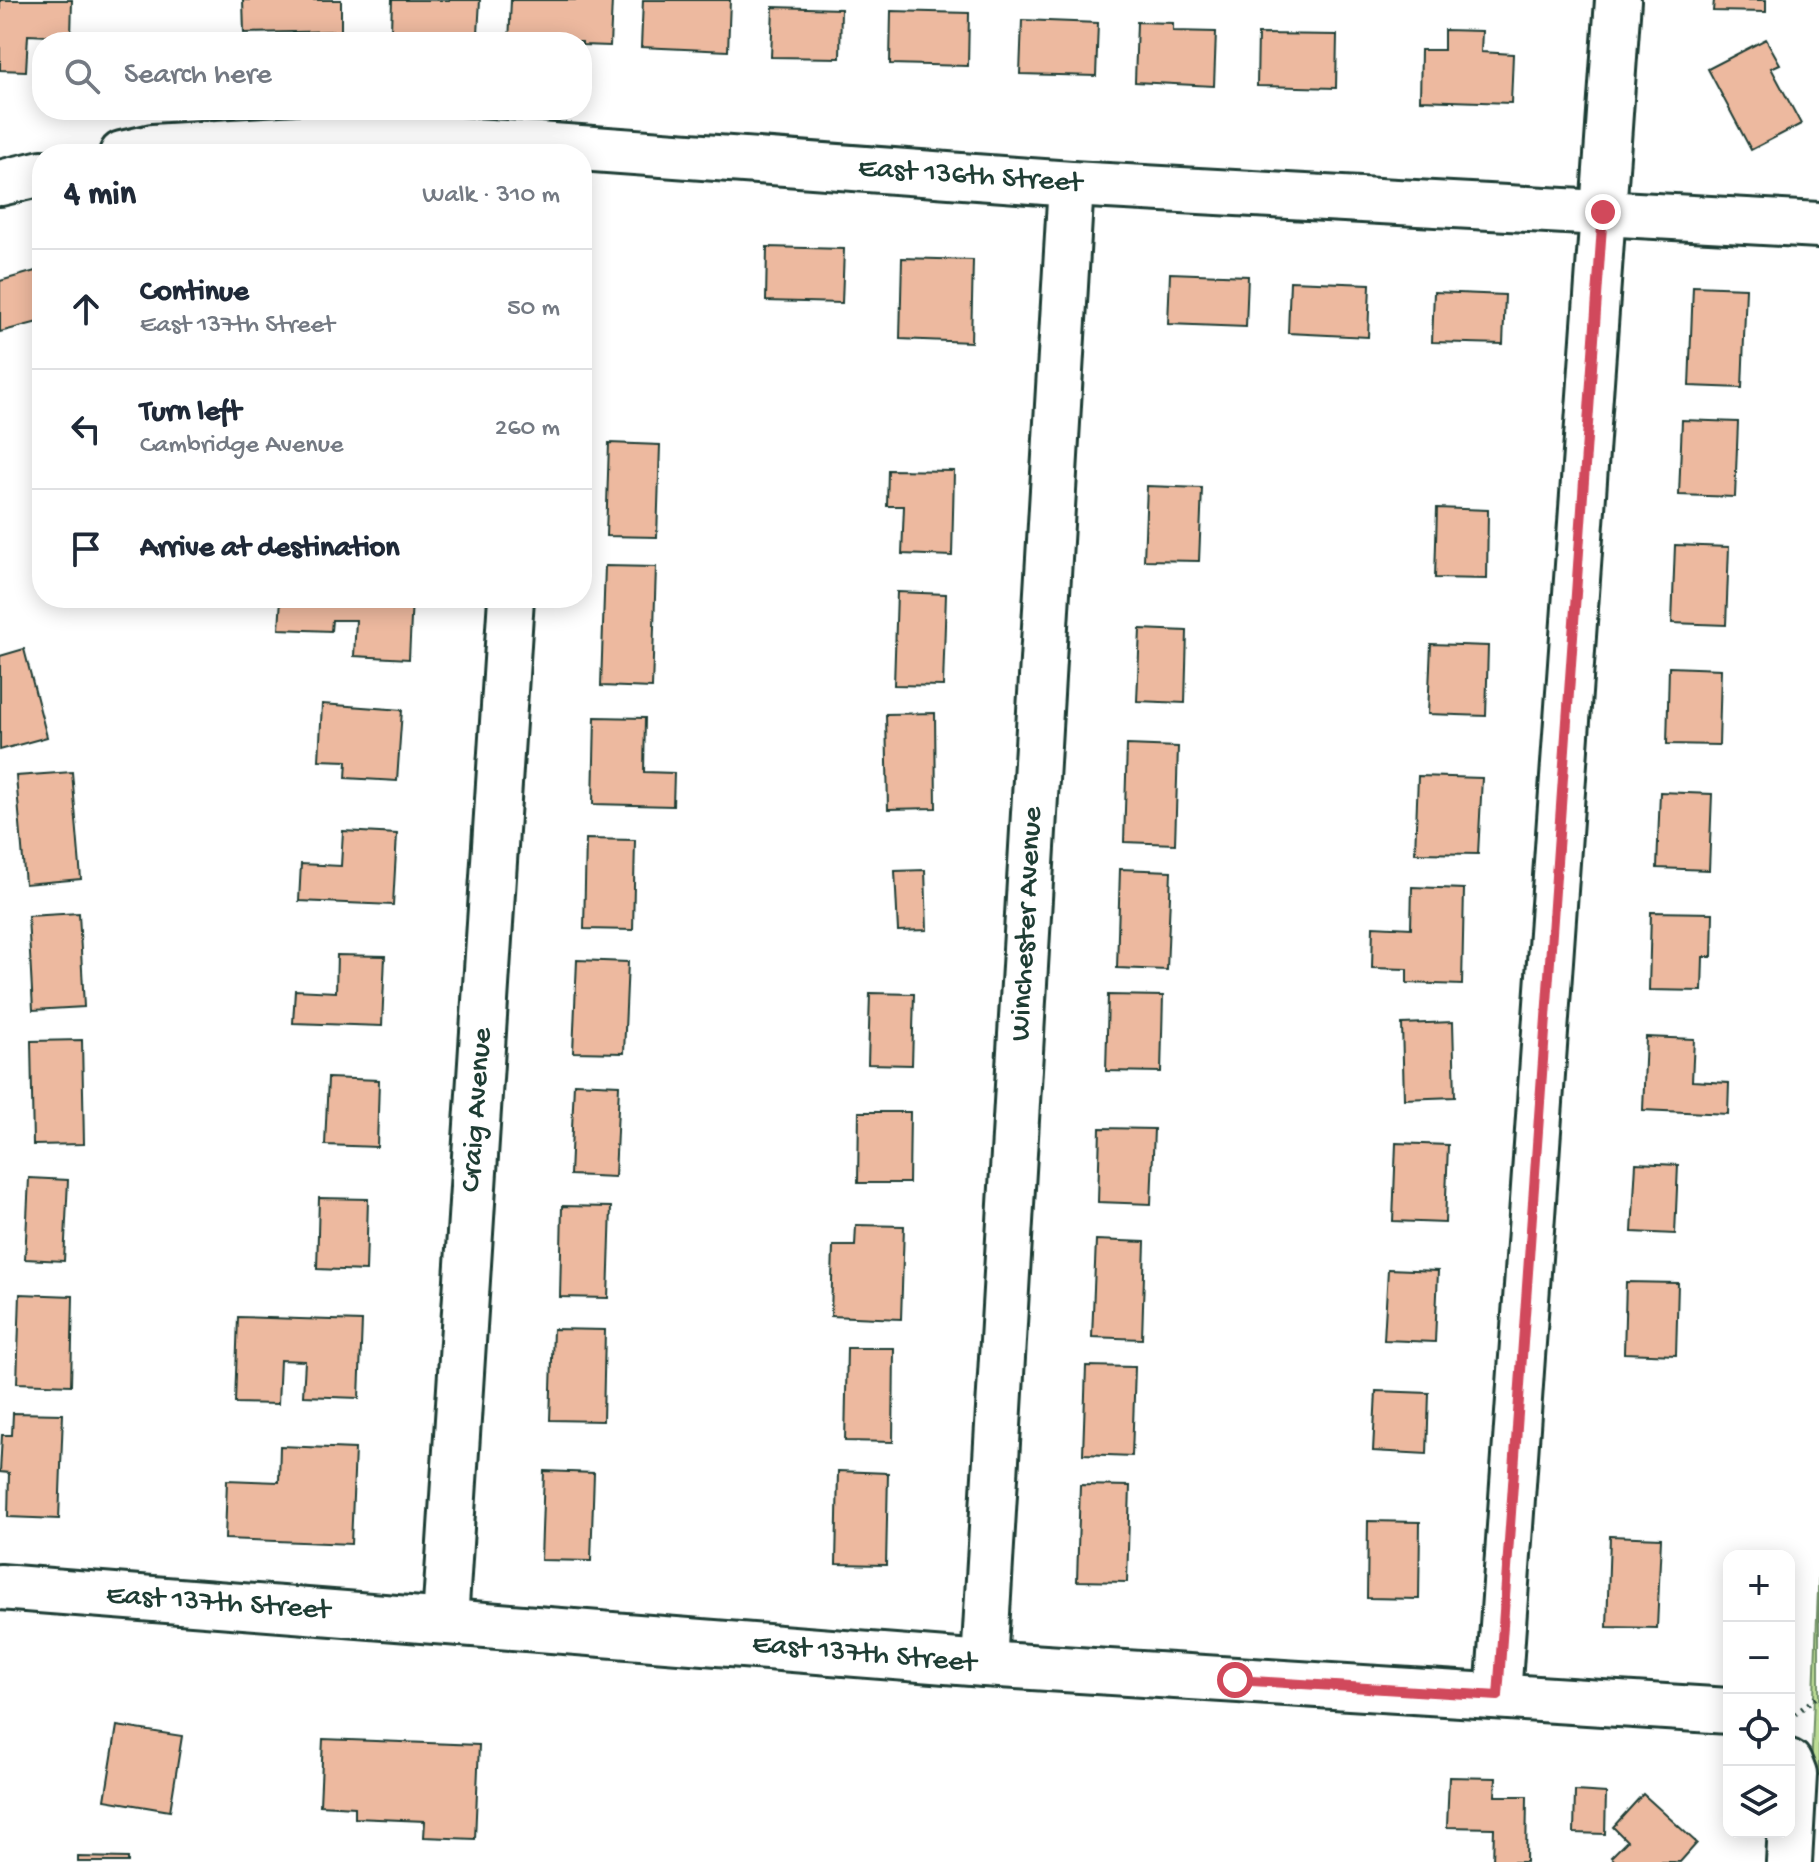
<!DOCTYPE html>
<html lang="en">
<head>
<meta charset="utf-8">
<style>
	:root { --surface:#fff; --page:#f2f2f3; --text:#1f2937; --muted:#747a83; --line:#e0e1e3 }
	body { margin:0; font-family:"Gochi Hand",sans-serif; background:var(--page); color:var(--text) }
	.controls { position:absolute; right:24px; bottom:24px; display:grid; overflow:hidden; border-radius:16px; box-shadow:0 4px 20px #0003 }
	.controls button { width:72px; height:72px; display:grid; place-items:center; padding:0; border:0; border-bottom:2px solid var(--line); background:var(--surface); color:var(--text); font:40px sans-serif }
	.stop { position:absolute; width:24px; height:24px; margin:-18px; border:6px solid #d1495b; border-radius:50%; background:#fff }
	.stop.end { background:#d1495b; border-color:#fff; box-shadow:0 2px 8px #0008 }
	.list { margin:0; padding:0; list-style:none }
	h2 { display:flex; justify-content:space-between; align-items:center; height:104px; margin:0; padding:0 32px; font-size:34px }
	h2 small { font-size:26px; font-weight:400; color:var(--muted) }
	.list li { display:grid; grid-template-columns:52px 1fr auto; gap:24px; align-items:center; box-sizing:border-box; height:120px; padding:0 32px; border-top:2px solid var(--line) }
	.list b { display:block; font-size:30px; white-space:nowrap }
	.list p { margin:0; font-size:26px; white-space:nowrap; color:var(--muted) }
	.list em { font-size:26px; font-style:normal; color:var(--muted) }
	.icon { flex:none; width:44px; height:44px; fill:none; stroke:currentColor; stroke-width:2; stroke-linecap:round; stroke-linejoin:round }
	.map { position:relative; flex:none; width:1819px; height:1862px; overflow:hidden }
	.search { position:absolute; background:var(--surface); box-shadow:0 4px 20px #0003; left:32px; top:32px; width:560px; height:88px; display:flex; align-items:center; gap:20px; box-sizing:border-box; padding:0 28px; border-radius:32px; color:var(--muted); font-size:30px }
	.panel { position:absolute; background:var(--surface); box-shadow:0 4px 20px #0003; left:32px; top:144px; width:560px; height:464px; border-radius:32px }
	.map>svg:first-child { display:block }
</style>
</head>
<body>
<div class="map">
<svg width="1819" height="1862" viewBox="0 0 1819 1862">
	<rect width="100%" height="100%" fill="#fff"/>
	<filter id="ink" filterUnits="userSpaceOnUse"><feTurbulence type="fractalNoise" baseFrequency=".0125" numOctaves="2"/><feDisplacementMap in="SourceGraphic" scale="16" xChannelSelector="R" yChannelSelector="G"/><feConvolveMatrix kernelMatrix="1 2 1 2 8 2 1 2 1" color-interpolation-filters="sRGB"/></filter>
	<g filter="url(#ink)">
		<path fill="#bddd96" stroke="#6e8d65" stroke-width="2" d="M1819,1564V1775H1811Z"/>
		<g fill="#edb99f" stroke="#1f3d34" stroke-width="2">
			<path d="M0,0H72L71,37L28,35L26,71L0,70Z"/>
			<path d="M243,0H341V31L244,33Z"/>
			<path d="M392,0H480L478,34L391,31Z"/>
			<path d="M511,0H612L610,46L582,45V42H509Z"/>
			<path d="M643,0H730L728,51L641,47Z"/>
			<path d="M1714,0H1766V12L1713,11Z"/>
			<path d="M773,7L841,9L840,58L771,57Z"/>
			<path d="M891,11L969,13L968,66L890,64Z"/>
			<path d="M1022,20L1098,23L1096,76L1020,74Z"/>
			<path d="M1137,22L1173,23V31L1216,32L1214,86L1135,82Z"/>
			<path d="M1444,30L1482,31L1481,52L1513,54L1511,103L1420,100L1421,50H1444Z"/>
			<path d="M1258,34L1337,35L1336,88L1257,86Z"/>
			<path d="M1766,39L1780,64L1771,68L1801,124L1751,150L1708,69Z"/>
			<path d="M767,247L844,249L842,303L766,301Z"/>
			<path d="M902,258L973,260L971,342L900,339Z"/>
			<path d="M42,269V321L0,332V281Z"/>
			<path d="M1170,273L1248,276L1246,327L1168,324Z"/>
			<path d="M1290,281L1370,284L1368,337L1288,333Z"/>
			<path d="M1693,286L1746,288L1742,388L1689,386Z"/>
			<path d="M1434,292L1505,295L1503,344L1432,342Z"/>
			<path d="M1682,420L1738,422L1735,497L1679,495Z"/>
			<path d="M609,443L660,445L657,537L606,536Z"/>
			<path d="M888,470L954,471L952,556L902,554L904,506H887Z"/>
			<path d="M1147,486L1202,488L1199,561L1144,560Z"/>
			<path d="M1437,508L1488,510L1487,579L1435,578Z"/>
			<path d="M1675,545L1729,547L1726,625L1672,623Z"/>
			<path d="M605,566L656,567L652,688L601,686Z"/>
			<path d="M897,592L946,594L943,686L894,685Z"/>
			<path d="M281,598H412L409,659L354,656L356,620H332L331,631L279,629Z"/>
			<path d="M1140,629L1187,631L1185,703L1137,701Z"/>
			<path d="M1431,644L1488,646L1486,716L1428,714Z"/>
			<path d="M24,649L47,737L0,750V656Z"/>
			<path d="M1669,667L1721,669L1719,745L1667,744Z"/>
			<path d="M322,704L402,710L397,781L346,778L347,761L319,760Z"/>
			<path d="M935,713L936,808L888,809L886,714Z"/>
			<path d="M595,717L645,718L644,772L674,773L673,806L593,804Z"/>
			<path d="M1127,745L1178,747L1175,844L1124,842Z"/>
			<path d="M72,772L81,879L25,884L16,776Z"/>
			<path d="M1418,776L1482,778L1478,854L1415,853Z"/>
			<path d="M1660,792L1712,794L1709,870L1657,868Z"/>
			<path d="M343,831L397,834L393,905L299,901L301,864L341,866Z"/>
			<path d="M586,839L635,840L633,930L584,929Z"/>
			<path d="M1120,869L1171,871L1167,970L1117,968Z"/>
			<path d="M925,870L927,930L898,931L895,871Z"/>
			<path d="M1412,887L1464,889L1462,985L1407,983V969L1372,968L1373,926L1411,928Z"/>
			<path d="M1651,912L1713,913L1712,957H1703L1702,991L1649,990Z"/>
			<path d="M79,913L84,1007L33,1010L28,916Z"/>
			<path d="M337,955L385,956L382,1026L293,1023L295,990L336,992Z"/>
			<path d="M577,960L628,962L624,1053L573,1052Z"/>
			<path d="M870,993L914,994L912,1065L868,1064Z"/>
			<path d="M1108,995L1163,996L1161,1072L1106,1071Z"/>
			<path d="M1453,1022L1455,1097L1404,1099L1402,1024Z"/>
			<path d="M1646,1037L1694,1039L1692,1081L1729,1083L1728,1114L1643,1110Z"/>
			<path d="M82,1040L84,1144L33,1145L31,1041Z"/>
			<path d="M328,1078L379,1080L377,1147L325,1145Z"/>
			<path d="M574,1083L619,1085L615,1177L570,1175Z"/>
			<path d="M859,1112H910L909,1183H858Z"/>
			<path d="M1100,1128L1154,1129L1151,1204L1098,1202Z"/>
			<path d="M1396,1143L1448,1145L1445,1223L1393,1221Z"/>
			<path d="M1636,1163L1678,1165L1675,1234L1632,1232Z"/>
			<path d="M29,1178L68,1180L64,1261L25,1259Z"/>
			<path d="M319,1198L368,1199L366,1271L317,1269Z"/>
			<path d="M562,1206L611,1207L608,1298L560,1297Z"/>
			<path d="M856,1225L904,1226L901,1319L831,1316L833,1246H855Z"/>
			<path d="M1096,1240L1145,1242L1142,1339L1092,1337Z"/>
			<path d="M1388,1269L1438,1271L1435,1342L1384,1340Z"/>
			<path d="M1626,1282L1678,1283L1676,1355L1624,1353Z"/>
			<path d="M20,1294L73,1296L71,1385L17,1383Z"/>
			<path d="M238,1317L362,1321L359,1398L303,1396L305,1361L280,1360L278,1404L235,1403Z"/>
			<path d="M553,1329L605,1330L603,1421L550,1420Z"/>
			<path d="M847,1348H894L893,1442L845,1441Z"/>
			<path d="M1086,1366L1135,1367L1132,1456L1083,1454Z"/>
			<path d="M1376,1391L1429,1393L1427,1454L1373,1451Z"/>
			<path d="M13,1413L63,1414L59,1519L8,1517L9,1473L0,1472L2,1435H12Z"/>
			<path d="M280,1446L355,1449L351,1544L225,1539L227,1480L279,1482Z"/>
			<path d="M544,1471L594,1473L591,1561L541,1560Z"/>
			<path d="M838,1471L888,1473L886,1565L836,1564Z"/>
			<path d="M1080,1485L1130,1486L1127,1582L1077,1581Z"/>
			<path d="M1368,1521L1420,1522L1419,1599L1367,1598Z"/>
			<path d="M1610,1536L1661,1538L1657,1628L1607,1627Z"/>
			<path d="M117,1726L182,1736L170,1811L105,1800Z"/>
			<path d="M323,1739L479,1745L475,1839L424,1837L425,1821L355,1818V1807L320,1805Z"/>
			<path d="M1449,1777L1496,1778L1495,1796H1527L1526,1862H1493L1494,1828L1447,1827Z"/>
			<path d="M1575,1791L1606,1793L1605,1834L1574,1833Z"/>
			<path d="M1643,1794L1697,1843L1680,1862H1616L1611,1857L1627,1841L1613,1827Z"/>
			<path d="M78,1857L128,1858V1862H78Z"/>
		</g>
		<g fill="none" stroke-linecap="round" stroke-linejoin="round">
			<defs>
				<g id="minor">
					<path d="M122,154L153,147L362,134L539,145L1071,184L1819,225"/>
					<path d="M0,183L42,173"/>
					<path d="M0,1587L984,1664L1729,1711"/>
					<path d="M445,1621L511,598"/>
					<path d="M984,1664L1071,184"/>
					<path d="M1498,1696L1618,0"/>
					<path d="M1789,1762L1794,1775L1789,1862"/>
				</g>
			</defs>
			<use href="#minor" stroke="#1f3d34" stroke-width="50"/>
			<path stroke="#1f3d34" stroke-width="5" stroke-dasharray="2 6" stroke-linecap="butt" d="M1789,1719L1819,1695"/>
			<use href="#minor" stroke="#fff" stroke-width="44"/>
		</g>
	</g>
	<g fill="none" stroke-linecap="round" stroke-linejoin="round" filter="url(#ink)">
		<path stroke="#d1495b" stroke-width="10" d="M1235,1680L1498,1696L1603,212"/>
	</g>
	<g text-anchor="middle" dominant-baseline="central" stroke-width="6" stroke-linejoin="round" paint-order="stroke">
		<g font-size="30" fill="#1f3d34" stroke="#fff">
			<text transform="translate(970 177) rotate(4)">East 136th Street</text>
			<text transform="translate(1028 924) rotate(-87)">Winchester Avenue</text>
			<text transform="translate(478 1110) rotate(-86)">Craig Avenue</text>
			<text transform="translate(218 1604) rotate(4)">East 137th Street</text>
			<text transform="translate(864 1655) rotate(5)">East 137th Street</text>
		</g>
	</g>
</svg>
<div class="controls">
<button>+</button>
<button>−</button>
<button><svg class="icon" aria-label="locate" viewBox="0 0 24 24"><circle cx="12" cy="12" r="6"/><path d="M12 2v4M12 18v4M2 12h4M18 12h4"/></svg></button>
<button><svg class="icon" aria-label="layers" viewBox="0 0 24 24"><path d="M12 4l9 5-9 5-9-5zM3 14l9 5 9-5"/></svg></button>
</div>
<div class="stop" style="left:1235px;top:1680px"></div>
<div class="stop end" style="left:1603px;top:212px"></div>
<div class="search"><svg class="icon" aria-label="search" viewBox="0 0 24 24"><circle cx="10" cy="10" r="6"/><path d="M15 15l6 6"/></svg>Search here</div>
<section class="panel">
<h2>4 min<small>Walk · 310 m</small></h2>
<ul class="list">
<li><svg class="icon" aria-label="ahead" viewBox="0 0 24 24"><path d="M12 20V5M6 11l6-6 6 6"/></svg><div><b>Continue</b><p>East 137th Street</p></div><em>50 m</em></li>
<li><svg class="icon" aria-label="left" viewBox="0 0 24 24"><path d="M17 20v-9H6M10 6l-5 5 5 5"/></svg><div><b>Turn left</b><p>Cambridge Avenue</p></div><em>260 m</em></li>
<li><svg class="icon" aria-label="arrive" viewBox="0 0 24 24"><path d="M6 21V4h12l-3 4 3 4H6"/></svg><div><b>Arrive at destination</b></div></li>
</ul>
</section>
</div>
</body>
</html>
